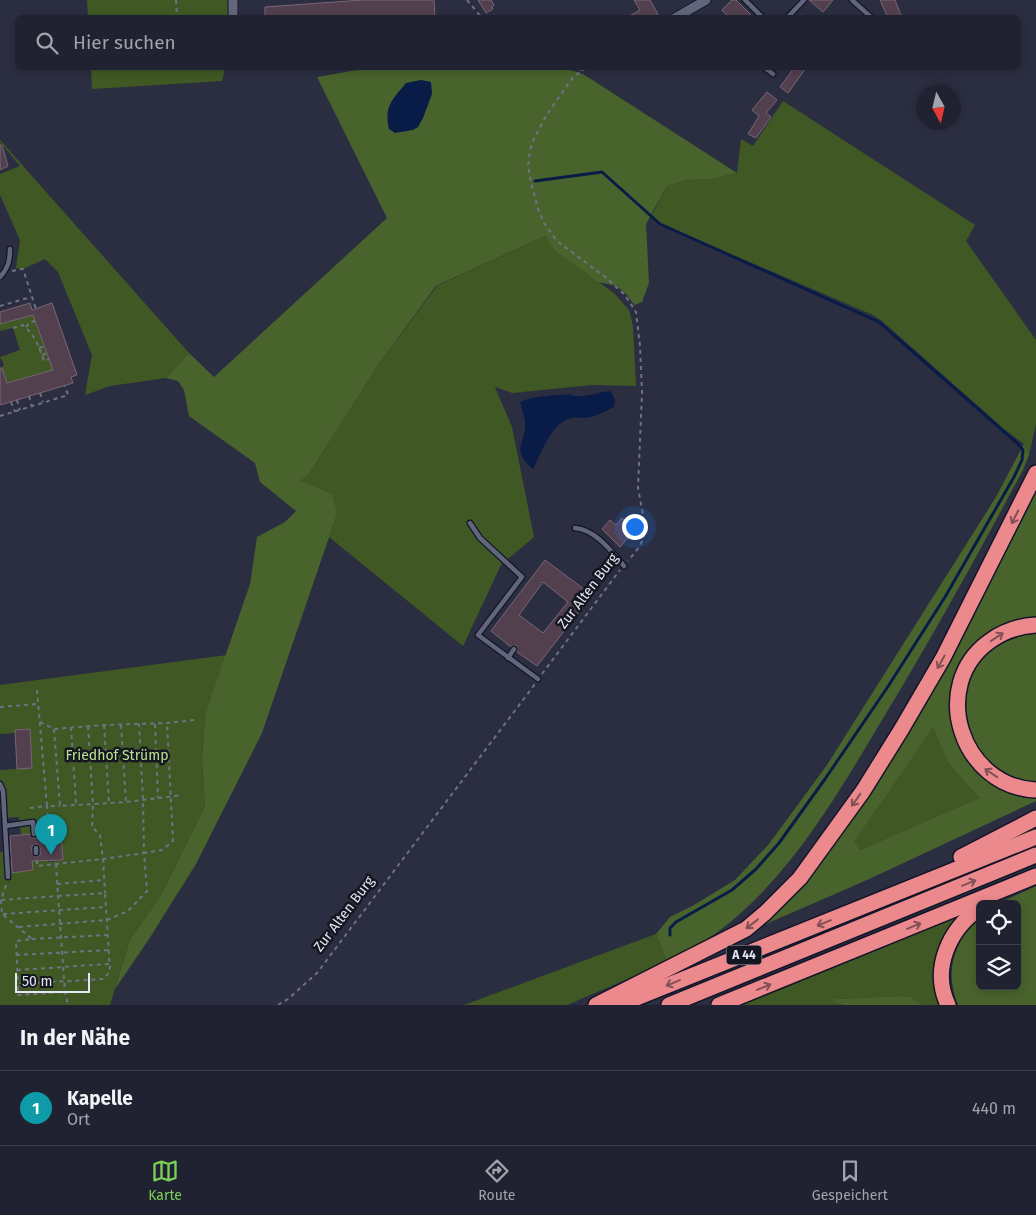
<!DOCTYPE html>
<html lang="de">
<head>
<meta charset="utf-8">
<style>
	:root { --surface:#202231; --page:#2d2f3d; --text:#f1f3f6; --muted:#a2a4ab; --line:#3d3f4d; --accent:#7bd156 }
	body { margin:0; font-family:"Fira Sans",sans-serif; background:var(--page); color:var(--text) }
	.controls { position:absolute; right:15px; bottom:15px; display:grid; overflow:hidden; border-radius:8px; box-shadow:0 2px 8px #0003 }
	.controls button { width:45px; height:45px; display:grid; place-items:center; padding:0; border:0; border-bottom:1px solid var(--line); background:var(--surface); color:var(--text); font:25px sans-serif }
	.compass { position:absolute; left:916px; top:85px; width:45px; height:45px; border-radius:50%; background:var(--surface); box-shadow:0 2px 8px #0003; rotate:172deg }
	.scale { position:absolute; left:15px; bottom:12px; width:75px; box-sizing:border-box; padding-left:5px; border:2px solid #e4e6f3; border-top:0; font-size:14px; line-height:18px; white-space:nowrap; color:#e4e6f3; -webkit-text-stroke:4px #151720; paint-order:stroke }
	.you { position:absolute; left:634px; top:526px; width:18px; height:18px; margin:-12px; border:4px solid #fff; border-radius:50%; background:#1a73e8; box-shadow:0 0 0 8px #1a73e833 }
	.badge { display:grid; place-items:center; width:32px; height:32px; border-radius:50%; background:var(--accent); color:#fff; font-size:16px; font-weight:700 }
	.pin { position:absolute; translate:-50% -41px; filter:drop-shadow(0 1px 2px #0008) }
	.pin::after { content:''; position:absolute; top:26px; width:18px; height:15px; background:inherit; clip-path:polygon(0 0,100% 0,50% 100%) }
	.list { margin:0; padding:0; list-style:none }
	h2 { display:flex; justify-content:space-between; align-items:center; height:65px; margin:0; padding:0 20px; font-size:21px }
	h2 small { font-size:16px; font-weight:400; color:var(--muted) }
	.list li { display:grid; grid-template-columns:32px 1fr auto; gap:15px; align-items:center; box-sizing:border-box; height:75px; padding:0 20px; border-top:1px solid var(--line) }
	.list b { display:block; font-size:19px; white-space:nowrap }
	.list p { margin:0; font-size:16px; white-space:nowrap; color:var(--muted) }
	.list em { font-size:16px; font-style:normal; color:var(--muted) }
	.icon { flex:none; width:28px; height:28px; fill:none; stroke:currentColor; stroke-width:2; stroke-linecap:round; stroke-linejoin:round }
	.map { position:relative; flex:none; width:1036px; height:1005px; overflow:hidden }
	.search { position:absolute; background:var(--surface); box-shadow:0 2px 8px #0003; left:15px; right:15px; top:15px; height:55px; display:flex; align-items:center; gap:12px; box-sizing:border-box; padding:0 18px; border-radius:8px; color:var(--muted); font-size:19px }
	.sheet { height:140px; background:var(--surface) }
	nav { display:flex; justify-content:space-around; align-items:center; box-sizing:border-box; height:70px; border-top:1px solid var(--line); background:var(--surface); font-size:14px; color:var(--muted) }
	nav a { display:grid; justify-items:center; gap:2px }
	nav .on { color:var(--accent) }
	.map>svg:first-child { display:block }
</style>
</head>
<body>
<div class="map">
<svg width="1036" height="1005" viewBox="0 0 1036 1005">
	<rect width="100%" height="100%" fill="#2b2e41"/>
	<g fill="#405924">
		<path d="M87,0H233V17H88Z"/>
		<path d="M91,68H225L222,81L92,89Z"/>
		<path d="M783,101L975,225L966,241L1036,340V424L1029,455L1024,444L1004,429L881,320L873,315L661,224L651,217L667,186L687,180L711,179L737,173L741,139L753,146Z"/>
		<path d="M0,140L189,353L166,378L110,386L85,395L92,355L58,272L45,259L23,269L16,268L20,240L0,195V174L20,166L0,142Z"/>
		<path d="M545,236L555,251L614,293L629,310L633,326L636,386L592,385L512,393L495,387L512,427L534,537L501,565L463,646L329,537L337,514L299,481L309,474L378,365L437,286Z"/>
		<path d="M33,315L53,370L7,383L2,368L4,364L0,357L20,350L13,328L0,331V324Z"/>
		<path d="M227,655L205,715L202,759L205,806L160,897L130,939L110,1005H0V852L9,851L12,873L33,870L32,862L22,849L38,847L40,861L47,860L48,862L63,860L61,835L37,837L36,834L21,835L19,817L2,818L0,806V770L32,768L30,729L15,730V733L0,734V685Z"/>
		<path d="M933,726L948,763L979,798L860,850L853,843Z"/>
		<path d="M956,915L958,918L941,1005H922L911,997L904,996L835,999V1003L844,1005H737Z"/>
		<path d="M656,934L667,962L567,1005H464Z"/>
	</g>
	<g fill="#49632d" fill-rule="evenodd">
		<path d="M368,68H564L583,74L737,173L711,179L687,180L667,186L646,224L649,283L642,302L634,305L628,296L617,286L598,282L555,251L545,236L436,286L378,365L309,474L300,481L332,494L337,514L262,733L196,864L149,939L115,989L130,939L160,897L205,806L202,759L205,715L250,584L257,537L285,522L296,511L260,482L255,463L189,416L184,390L178,381L166,378L189,353L214,377L387,218L317,77Z"/>
		<path d="M1024,444L1029,455L1023,470C978,554 932,638 882,720C827,812 769,915 667,962L656,934L670,917L694,905L735,880L769,844L827,765L996,497Z"/>
		<path d="M1036,483V801L867,880L757,928L849,814ZM933,727L948,763L979,798L860,850L854,842Z"/>
		<path d="M1036,886V1005H958C944,970 954,942 980,916V986H1017V904H997Z"/>
		<path d="M904,996L911,997L922,1005H844L835,1003L834,1001L835,999Z"/>
	</g>
	<g fill="#091c48">
		<path d="M421,80L431,82L432,94L423,118L418,127L413,130L395,133L389,129C384,106 392,100 406,83Z"/>
		<path d="M610,391L615,399L614,407C605,412 595,417 585,418C581,418 577,417 573,418C552,420 542,453 533,469C509,448 527,443 525,422C525,416 521,409 520,402C535,395 553,396 569,394C578,400 599,392 610,391Z"/>
	</g>
	<g fill="none" stroke-linecap="round" stroke-linejoin="round">
		<path stroke="#091c48" stroke-width="3" d="M535,181L602,172L660,224L879,322L1017,443L1023,450L1022,460L1014,477L945,597L887,688L825,779L779,843L756,869L732,890L676,922L670,928V935"/>
	</g>
	<g fill="#53404f" stroke="#7a6575" fill-rule="evenodd">
		<path d="M362,0H434L435,18H265V7Z"/>
		<path d="M478,0H491L494,5L492,7L493,9L486,13Z"/>
		<path d="M634,0H650L658,14L651,18H626L640,10Z"/>
		<path d="M732,0H736L754,18H729L722,10Z"/>
		<path d="M809,0H833L823,12Z"/>
		<path d="M880,0H895L902,18H888Z"/>
		<path d="M794,68H806L788,93L780,87Z"/>
		<path d="M767,92L777,100L766,113L771,117L756,138L748,134L759,116L752,110Z"/>
		<path d="M0,145H2L8,166L0,170Z"/>
		<path d="M30,303L32,310L52,303L77,375L71,377L73,383L0,405V368H2L7,383L53,370L33,315L0,324V312Z"/>
		<path d="M622,518L635,529L620,547L602,529L610,520L616,525Z"/>
		<path d="M545,560L592,595L537,666L517,652V646L514,645L511,647L491,631ZM543,582L568,602L543,633L519,615Z"/>
		<path d="M30,729L32,768L17,769L15,730Z"/>
		<path d="M30,834L34,838L61,835L63,860L32,861L33,870L12,873L10,836ZM36,844L38,845L40,848V855L36,857L34,856L32,853V846Z"/>
	</g>
	<g fill="none" stroke-linecap="round" stroke-linejoin="round">
		<defs>
			<g id="lane">
				<path d="M745,0L763,18"/>
				<path d="M852,0L872,18"/>
				<path d="M787,18L804,0"/>
				<path d="M765,68L773,74"/>
				<path d="M0,277C8,268 10,261 10,249"/>
				<path d="M470,523L480,538L522,577L478,635L538,679"/>
				<path d="M575,528C596,530 611,551 624,566"/>
				<path d="M508,658L514,649"/>
				<path d="M0,784L3,791L8,877"/>
				<path d="M5,826L33,822L34,834"/>
				<path d="M36,848V853"/>
			</g>
			<g id="street">
				<path d="M233,0V18"/>
				<path d="M675,18L706,0"/>
			</g>
			<g id="highway">
				<path d="M1036,625C1018,626 1004,631 990,641C928,685 961,787 1036,790"/>
				<path d="M961,857L1036,818"/>
				<path d="M596,1005L746,929L765,913L800,878L863,791L901,730L943,658L1036,473"/>
				<path d="M619,1005L1036,837"/>
				<path d="M669,1005L1036,855"/>
				<path d="M719,1005L1036,876"/>
				<path d="M948,1005C931,969 949,929 980,908"/>
			</g>
		</defs>
		<use href="#lane" stroke="#141528" stroke-width="7"/>
		<use href="#street" stroke="#141528" stroke-width="11"/>
		<use href="#highway" stroke="#141528" stroke-width="18"/>
		<g stroke="#6f7282" stroke-width="2" stroke-dasharray="4 4" stroke-linecap="butt">
			<path d="M176,0L177,18"/>
			<path d="M467,0L482,18"/>
			<path d="M572,68L582,70"/>
			<path d="M586,68L573,77L546,116L533,141L530,150L528,166L531,182L538,209L544,223L557,241L604,276L625,295L636,312L640,346L642,393L638,488L643,515L644,536L640,546L628,561"/>
			<path d="M12,271L23,269L36,309"/>
			<path d="M0,306L31,297"/>
			<path d="M26,327L30,322L35,321"/>
			<path d="M13,328L23,325C35,335 39,347 44,361L49,359"/>
			<path d="M39,348L45,346"/>
			<path d="M42,355L47,353"/>
			<path d="M40,393L43,402"/>
			<path d="M29,396L32,406"/>
			<path d="M17,400L20,410"/>
			<path d="M11,402L15,412"/>
			<path d="M0,416L68,395L65,386"/>
			<path d="M542,674L620,570"/>
			<path d="M37,690L47,806H60"/>
			<path d="M0,707L37,704"/>
			<path d="M40,722L54,729L104,725L167,723L195,720"/>
			<path d="M155,724L158,798"/>
			<path d="M104,725L109,802"/>
			<path d="M121,725L126,802"/>
			<path d="M88,726L93,804L92,827L100,835L103,859L144,853L143,799L139,724"/>
			<path d="M71,727L76,804"/>
			<path d="M54,729L60,806L126,802L182,795"/>
			<path d="M30,808L47,806L48,821L39,822"/>
			<path d="M37,860V866L103,859L105,893"/>
			<path d="M56,864L58,896L105,893L110,971L104,979L18,984V995L65,992"/>
			<path d="M57,884L104,880"/>
			<path d="M6,885L1,900L58,896L65,992L68,1005"/>
			<path d="M1,900L2,914L32,939L16,941L18,984"/>
			<path d="M3,914L105,907"/>
			<path d="M19,927L107,920L128,911L147,891L144,853L162,850L173,841L167,723"/>
			<path d="M32,939L107,935"/>
			<path d="M16,955L109,950"/>
			<path d="M17,970L109,964"/>
			<path d="M278,1005L288,999L317,973L535,684"/>
		</g>
		<use href="#lane" stroke="#62667c" stroke-width="4.5"/>
		<use href="#street" stroke="#62667c" stroke-width="9"/>
		<use href="#highway" stroke="#ec898c" stroke-width="15"/>
	</g>
	<defs><path id="oneway-shaft" d="M-6 0H5M1.5-3L5.5 0L1.5 3" fill="none" stroke-width="1.6" stroke-linecap="round" stroke-linejoin="round" transform="scale(1.25)"/></defs>
	<g stroke="#805056">
		<use href="#oneway-shaft" transform="translate(1015 517) rotate(117)"/>
		<use href="#oneway-shaft" transform="translate(997 637) rotate(-33)"/>
		<use href="#oneway-shaft" transform="translate(941 662) rotate(119)"/>
		<use href="#oneway-shaft" transform="translate(991 773) rotate(-146)"/>
		<use href="#oneway-shaft" transform="translate(856 800) rotate(125)"/>
		<use href="#oneway-shaft" transform="translate(969 883) rotate(-22)"/>
		<use href="#oneway-shaft" transform="translate(824 923) rotate(158)"/>
		<use href="#oneway-shaft" transform="translate(752 924) rotate(142)"/>
		<use href="#oneway-shaft" transform="translate(914 926) rotate(-22)"/>
		<use href="#oneway-shaft" transform="translate(673 983) rotate(158)"/>
		<use href="#oneway-shaft" transform="translate(764 987) rotate(-22)"/>
	</g>
	<g text-anchor="middle" dominant-baseline="central" stroke-width="5" stroke-linejoin="round" paint-order="stroke">
		<rect fill="#151720" stroke="#a6a8b4" stroke-width="1" x="726.5" y="945.5" width="35" height="19" rx="4"/>
		<g font-size="12" font-weight="bold" fill="#e4e6f3">
			<text x="744" y="955">A 44</text>
		</g>
		<g font-size="14" fill="#e4e6f3" stroke="#151720">
			<text transform="translate(588 591) rotate(-53)">Zur Alten Burg</text>
			<text transform="translate(344 914) rotate(-53)">Zur Alten Burg</text>
		</g>
		<g font-size="14" fill="#b9e391" stroke="#151720">
			<text x="117" y="755">Friedhof Strümp</text>
		</g>
	</g>
</svg>
<div class="controls">
<button><svg class="icon" aria-label="locate" viewBox="0 0 24 24"><circle cx="12" cy="12" r="6"/><path d="M12 2v4M12 18v4M2 12h4M18 12h4"/></svg></button>
<button><svg class="icon" aria-label="layers" viewBox="0 0 24 24"><path d="M12 4l9 5-9 5-9-5zM3 14l9 5 9-5"/></svg></button>
</div>
<svg class="compass" viewBox="-18 -18 36 36"><path d="M0-13l5 13h-10z" fill="#e53935"/><path d="M0 13l5-13h-10z" fill="#a2a4ab"/></svg>
<div class="scale">50 m</div>
<div class="you"></div>
<div class="pin badge" style="left:51px;top:855px;background:#0f9aa8">1</div>
<div class="search"><svg class="icon" aria-label="search" viewBox="0 0 24 24"><circle cx="10" cy="10" r="6"/><path d="M15 15l6 6"/></svg>Hier suchen</div>
</div>
<section class="sheet">
<h2>In der Nähe<small></small></h2>
<ul class="list">
<li><span class="badge" style="background:#0f9aa8">1</span><div><b>Kapelle</b><p>Ort</p></div><em>440 m</em></li>
</ul>
</section>
<nav>
<a class="on"><svg class="icon" aria-label="map" viewBox="0 0 24 24"><path d="M3 6l6-2 6 2 6-2v14l-6 2-6-2-6 2zM9 4v14M15 6v14"/></svg>Karte</a>
<a><svg class="icon" aria-label="directions" viewBox="0 0 24 24"><path d="M12 3l9 9-9 9-9-9zM9 14v-3h6M13 9l2 2-2 2"/></svg>Route</a>
<a><svg class="icon" aria-label="saved" viewBox="0 0 24 24"><path d="M7 4h10v16l-5-4-5 4z"/></svg>Gespeichert</a>
</nav>
</body>
</html>
